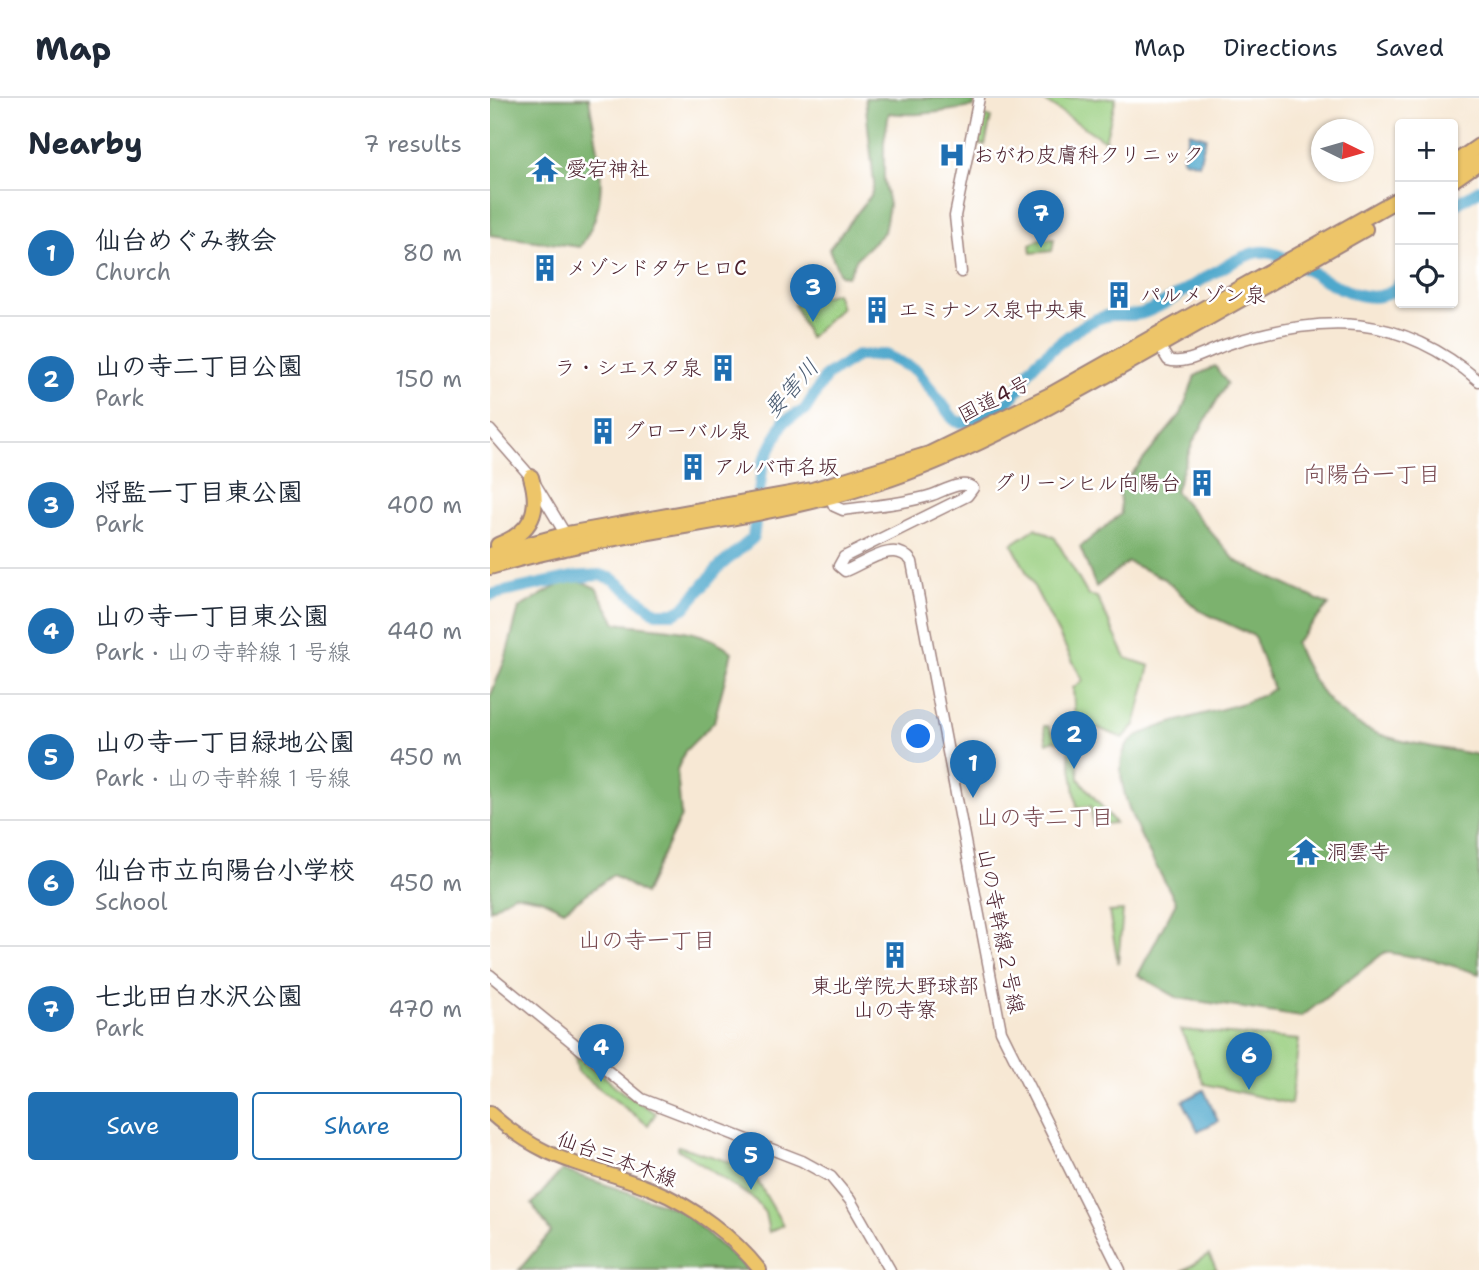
<!DOCTYPE html>
<html lang="en">
<head>
<meta charset="utf-8">
<style>
	:root { --surface:#fff; --page:#f2f2f3; --text:#1f2937; --muted:#747a83; --line:#e0e1e3; --accent:#1f6fb2 }
	body { margin:0; font-family:"Shantell Sans","Klee One",sans-serif; background:var(--page); color:var(--text) }
	.controls { position:absolute; right:21px; top:21px; display:grid; overflow:hidden; border-radius:7px; box-shadow:0 2px 5px #0004 }
	.controls button { width:63px; height:63px; display:grid; place-items:center; padding:0; border:0; border-bottom:2px solid var(--line); background:var(--surface); color:var(--text); font:35px sans-serif }
	.compass { position:absolute; left:821px; top:21px; width:63px; height:63px; border-radius:50%; background:var(--surface); box-shadow:0 2px 5px #0004; rotate:95deg }
	.you { position:absolute; left:429px; top:639px; width:24px; height:24px; margin:-18px; border:5px solid #fff; border-radius:50%; background:#1a73e8; box-shadow:0 0 0 10px #1a73e833 }
	.badge { display:grid; place-items:center; width:46px; height:46px; border-radius:50%; background:var(--accent); color:#fff; font-size:23px; font-weight:700 }
	.pin { position:absolute; translate:-50% -58px; filter:drop-shadow(0 2px 4px #0008) }
	.pin::after { content:''; position:absolute; top:37px; width:24px; height:21px; background:inherit; clip-path:polygon(0 0,100% 0,50% 100%) }
	.list { margin:0; padding:0; list-style:none }
	h2 { display:flex; justify-content:space-between; align-items:center; height:91px; margin:0; padding:0 28px; font-size:30px }
	h2 small { font-size:23px; font-weight:400; color:var(--muted) }
	.list li { display:grid; grid-template-columns:46px 1fr auto; gap:21px; align-items:center; box-sizing:border-box; height:126px; padding:0 28px; border-top:2px solid var(--line) }
	.list b { display:block; font-size:26px; white-space:nowrap }
	.list p { margin:0; font-size:23px; white-space:nowrap; color:var(--muted) }
	.list em { font-size:23px; font-style:normal; color:var(--muted) }
	.actions { display:flex; gap:14px; padding:21px 28px }
	.actions a { flex:1; padding:16px 0; border:2px solid var(--accent); border-radius:7px; text-align:center; font-size:24px; color:var(--accent) }
	.actions .main { background:var(--accent); color:#fff }
	.icon { flex:none; width:38px; height:38px; fill:none; stroke:currentColor; stroke-width:2; stroke-linecap:round; stroke-linejoin:round }
	.map { position:relative; flex:none; width:989px; height:1172px; overflow:hidden }
	header { display:flex; align-items:center; gap:42px; box-sizing:border-box; height:98px; padding:0 35px; background:var(--surface); border-bottom:2px solid var(--line) }
	header strong { font-size:33px }
	nav { display:flex; gap:38px; margin-inline-start:auto; font-size:24px }
	main { display:flex }
	aside { flex:1; background:var(--surface) }
	.map>svg:first-child { display:block }
</style>
</head>
<body>
<header>
<strong>Map</strong>
<nav><a>Map</a><a>Directions</a><a>Saved</a></nav>
</header>
<main>
<aside>
<h2>Nearby<small>7 results</small></h2>
<ul class="list">
<li><span class="badge">1</span><div><b>仙台めぐみ教会</b><p>Church</p></div><em>80 m</em></li>
<li><span class="badge">2</span><div><b>山の寺二丁目公園</b><p>Park</p></div><em>150 m</em></li>
<li><span class="badge">3</span><div><b>将監一丁目東公園</b><p>Park</p></div><em>400 m</em></li>
<li><span class="badge">4</span><div><b>山の寺一丁目東公園</b><p>Park · 山の寺幹線１号線</p></div><em>440 m</em></li>
<li><span class="badge">5</span><div><b>山の寺一丁目緑地公園</b><p>Park · 山の寺幹線１号線</p></div><em>450 m</em></li>
<li><span class="badge">6</span><div><b>仙台市立向陽台小学校</b><p>School</p></div><em>450 m</em></li>
<li><span class="badge">7</span><div><b>七北田白水沢公園</b><p>Park</p></div><em>470 m</em></li>
</ul>
<div class="actions"><a class="main">Save</a><a>Share</a></div>
</aside>
<div class="map">
<svg width="989" height="1172" viewBox="0 0 989 1172">
	<rect width="100%" height="100%" fill="#fff"/>
	<filter id="ink" filterUnits="userSpaceOnUse"><feTurbulence type="fractalNoise" baseFrequency=".0143" numOctaves="2"/><feDisplacementMap in="SourceGraphic" scale="14" xChannelSelector="R" yChannelSelector="G"/><feConvolveMatrix kernelMatrix="1 2 1 2 8 2 1 2 1" color-interpolation-filters="sRGB"/></filter>
	<filter id="wash" filterUnits="userSpaceOnUse"><feTurbulence type="fractalNoise" baseFrequency=".00686" numOctaves="4" result="noise"/><feDisplacementMap in="SourceGraphic" scale="28" xChannelSelector="R" yChannelSelector="G"/><feGaussianBlur stdDeviation="1.57" result="paint"/><feColorMatrix in="noise" values="0 0 0 0 0 0 0 0 0 0 0 0 0 0 0 0 0 1.4 0 .05"/><feComposite in="paint" operator="in"/></filter>
	<g filter="url(#wash)">
		<rect width="100%" height="100%" fill="#f7e8d4"/>
		<g fill="#9acf80" stroke="#727756" stroke-width="2">
			<path d="M550,0H626L615,43Z"/>
			<path d="M491,16L501,20L495,47L485,46Z"/>
			<path d="M550,141H564L562,153L541,155L540,147Z"/>
			<path d="M346,195L351,210L319,240L304,206Z"/>
			<path d="M546,430L565,440L598,497L607,499L636,560L660,568L645,627L633,640L585,621L583,590L593,583L522,446Z"/>
			<path d="M554,628H558L564,637L587,652L589,681L625,725L603,727L601,708L587,709L578,647L564,642L557,645Z"/>
			<path d="M633,813L628,865L619,814Z"/>
			<path d="M691,932L809,942L801,1006L714,986Z"/>
			<path d="M84,952L132,994L166,1015L158,1027L88,974Z"/>
			<path d="M188,1048L260,1070L293,1127L279,1134L275,1115L264,1101L188,1051Z"/>
			<path d="M719,1157L727,1172H694Z"/>
		</g>
		<g fill="#7bb26e" stroke="#62684c" stroke-width="2">
			<path d="M0,0H99C107,55 125,100 90,149L0,137Z"/>
			<path d="M375,0H485L484,9C454,13 429,19 399,15L394,44V82L399,107L394,134L367,160L358,178L350,177L339,151L381,97L384,85Z"/>
			<path d="M725,268L737,285L703,344L685,393L746,463L839,507L805,545C845,643 897,640 989,657V876L947,863L895,854L811,919L688,900L648,877L686,804C668,770 606,675 642,642C653,632 688,623 702,619C729,611 760,606 783,591L764,538L708,512L675,481L638,464L606,489L590,449L631,416L629,391L691,316L705,278Z"/>
			<path d="M82,479L106,490L126,525C165,531 211,527 242,554L224,624L195,653L187,672L191,718L154,796L123,777L74,812L51,801L24,796L0,812V599L15,562L29,510Z"/>
			<path d="M72,1072L191,1112L258,1172H29L61,1134L42,1106Z"/>
		</g>
		<g fill="#4fa8cc" stroke="#4c647c" stroke-width="2">
			<path d="M699,34L716,39L709,66L692,61Z"/>
			<path d="M714,992L728,1023L708,1033L693,1003Z"/>
		</g>
		<g fill="none" stroke-linecap="round" stroke-linejoin="round">
			<g stroke="#4fa8cc" stroke-width="12">
				<path d="M963,108L989,92"/>
				<path d="M0,497L82,479L110,477L123,481L166,515H184L194,510L230,468L263,440L273,365L294,323L315,312L336,278L367,258L395,257L426,272L465,323C482,329 515,310 525,296C534,284 537,271 549,262C568,246 592,224 616,218C628,215 642,219 653,215C679,206 702,186 727,173C739,166 762,152 776,154C810,157 878,228 910,185"/>
			</g>
		</g>
	</g>
	<g filter="url(#ink)">
		<g fill="none" stroke-linecap="round" stroke-linejoin="round">
			<defs>
				<g id="minor">
					<path d="M471,174L465,118L489,0"/>
					<path d="M667,244L678,262C696,268 720,252 738,246C834,215 910,215 989,283"/>
					<path d="M0,332L41,379L79,442"/>
					<path d="M338,393L344,408L353,412C382,408 413,406 442,397C454,393 472,381 483,390L477,398L354,459L349,468L355,473C376,465 405,440 422,464L511,933L630,1172"/>
					<path d="M0,877L152,1001L312,1063L341,1079L360,1102L400,1172"/>
				</g>
				<path id="major" d="M0,1015C58,1067 97,1065 164,1092C203,1108 244,1139 270,1172"/>
				<g id="highway">
					<path d="M963,66L989,48"/>
					<path d="M963,82L989,64"/>
					<path d="M8,447C42,434 51,413 41,379"/>
					<path d="M0,457L77,436L322,392L439,356L560,297L910,100"/>
					<path d="M0,469C127,431 261,426 387,385C468,359 543,318 617,277C703,229 789,180 875,131"/>
				</g>
			</defs>
			<use href="#minor" stroke="#a08480" stroke-width="13"/>
			<use href="#major" stroke="#a08480" stroke-width="16"/>
			<use href="#highway" stroke="#a08480" stroke-width="18"/>
			<use href="#minor" stroke="#fff" stroke-width="10"/>
			<use href="#major" stroke="#edc569" stroke-width="12"/>
			<use href="#highway" stroke="#edc569" stroke-width="14"/>
		</g>
	</g>
	<defs>
		<symbol id="hospital-bare" viewBox="-9 -9 18 18"><path d="M-5-5h3v3.5h4V-5h3V5h-3V1.5h-4V5h-3Z" fill="#1f6fb2" stroke="#fff" stroke-width="2.5" paint-order="stroke"/></symbol>
		<symbol id="temple-bare" viewBox="-9 -9 18 18"><path d="M0-6L5-2H3V0L6.5 2.5H4V6H1.5V3h-3V6H-4V2.5H-6.5L-3 0V-2H-5Z" fill="#1f6fb2" stroke="#fff" stroke-width="2.5" paint-order="stroke"/></symbol>
		<symbol id="building-bare" viewBox="-9 -9 18 18"><path d="M-4-6H4V6H1V3H-1V6H-4ZM-2.5-4.3h1.7v1.8h-1.7ZM.8-4.3h1.7v1.8H.8ZM-2.5-1h1.7V.8h-1.7ZM.8-1h1.7V.8H.8Z" fill="#1f6fb2" stroke="#fff" stroke-width="2.5" paint-order="stroke"/></symbol>
	</defs>
	<g fill-rule="evenodd">
		<use href="#hospital-bare" x="443" y="38" width="38" height="38"/>
		<use href="#temple-bare" x="36" y="52" width="38" height="38"/>
		<use href="#building-bare" x="36" y="151" width="38" height="38"/>
		<use href="#building-bare" x="610" y="178" width="38" height="38"/>
		<use href="#building-bare" x="368" y="193" width="38" height="38"/>
		<use href="#building-bare" x="214" y="251" width="38" height="38"/>
		<use href="#building-bare" x="94" y="314" width="38" height="38"/>
		<use href="#building-bare" x="184" y="350" width="38" height="38"/>
		<use href="#building-bare" x="693" y="366" width="38" height="38"/>
		<use href="#temple-bare" x="797" y="735" width="38" height="38"/>
		<use href="#building-bare" x="386" y="838" width="38" height="38"/>
	</g>
	<g text-anchor="middle" dominant-baseline="central" stroke-width="5" stroke-linejoin="round" paint-order="stroke">
		<g font-size="21" fill="#4a1f2b" stroke="#fff" text-anchor="start">
			<text x="483" y="57">おがわ皮膚科クリニック</text>
			<text x="76" y="71">愛宕神社</text>
			<text x="76" y="170">メゾンドタケヒロC</text>
			<text x="650" y="197">パルメゾン泉</text>
			<text x="408" y="212">エミナンス泉中央東</text>
			<text x="212" y="270" text-anchor="end">ラ・シエスタ泉</text>
			<text x="134" y="333">グローバル泉</text>
			<text x="224" y="369">アルバ市名坂</text>
			<text x="691" y="385" text-anchor="end">グリーンヒル向陽台</text>
			<text x="837" y="754">洞雲寺</text>
			<text x="405" y="888" text-anchor="middle">東北学院大野球部<tspan x="405" dy="24">山の寺寮</tspan></text>
		</g>
		<g font-size="21" fill="#4a1f2b" stroke="#fff">
			<text transform="translate(504 301) rotate(-27)">国道4号</text>
			<text transform="translate(511 833) rotate(79)">山の寺幹線２号線</text>
			<text transform="translate(127 1061) rotate(20)">仙台三本木線</text>
		</g>
		<g font-size="23" font-style="italic" fill="#4c5d73" stroke="#fff">
			<text transform="translate(301 290) rotate(-48)">要害川</text>
		</g>
		<g font-size="23" fill="#794a50" stroke="#fff">
			<text x="882" y="376">向陽台一丁目</text>
			<text x="555" y="719">山の寺二丁目</text>
			<text x="157" y="842">山の寺一丁目</text>
		</g>
	</g>
</svg>
<div class="controls">
<button>+</button>
<button>−</button>
<button><svg class="icon" aria-label="locate" viewBox="0 0 24 24"><circle cx="12" cy="12" r="6"/><path d="M12 2v4M12 18v4M2 12h4M18 12h4"/></svg></button>
</div>
<svg class="compass" viewBox="-18 -18 36 36"><path d="M0-13l5 13h-10z" fill="#e53935"/><path d="M0 13l5-13h-10z" fill="#747a83"/></svg>
<div class="you"></div>
<div class="pin badge" style="left:483px;top:700px">1</div>
<div class="pin badge" style="left:584px;top:671px">2</div>
<div class="pin badge" style="left:323px;top:224px">3</div>
<div class="pin badge" style="left:111px;top:984px">4</div>
<div class="pin badge" style="left:261px;top:1092px">5</div>
<div class="pin badge" style="left:759px;top:992px">6</div>
<div class="pin badge" style="left:551px;top:150px">7</div>
</div>
</main>
</body>
</html>
